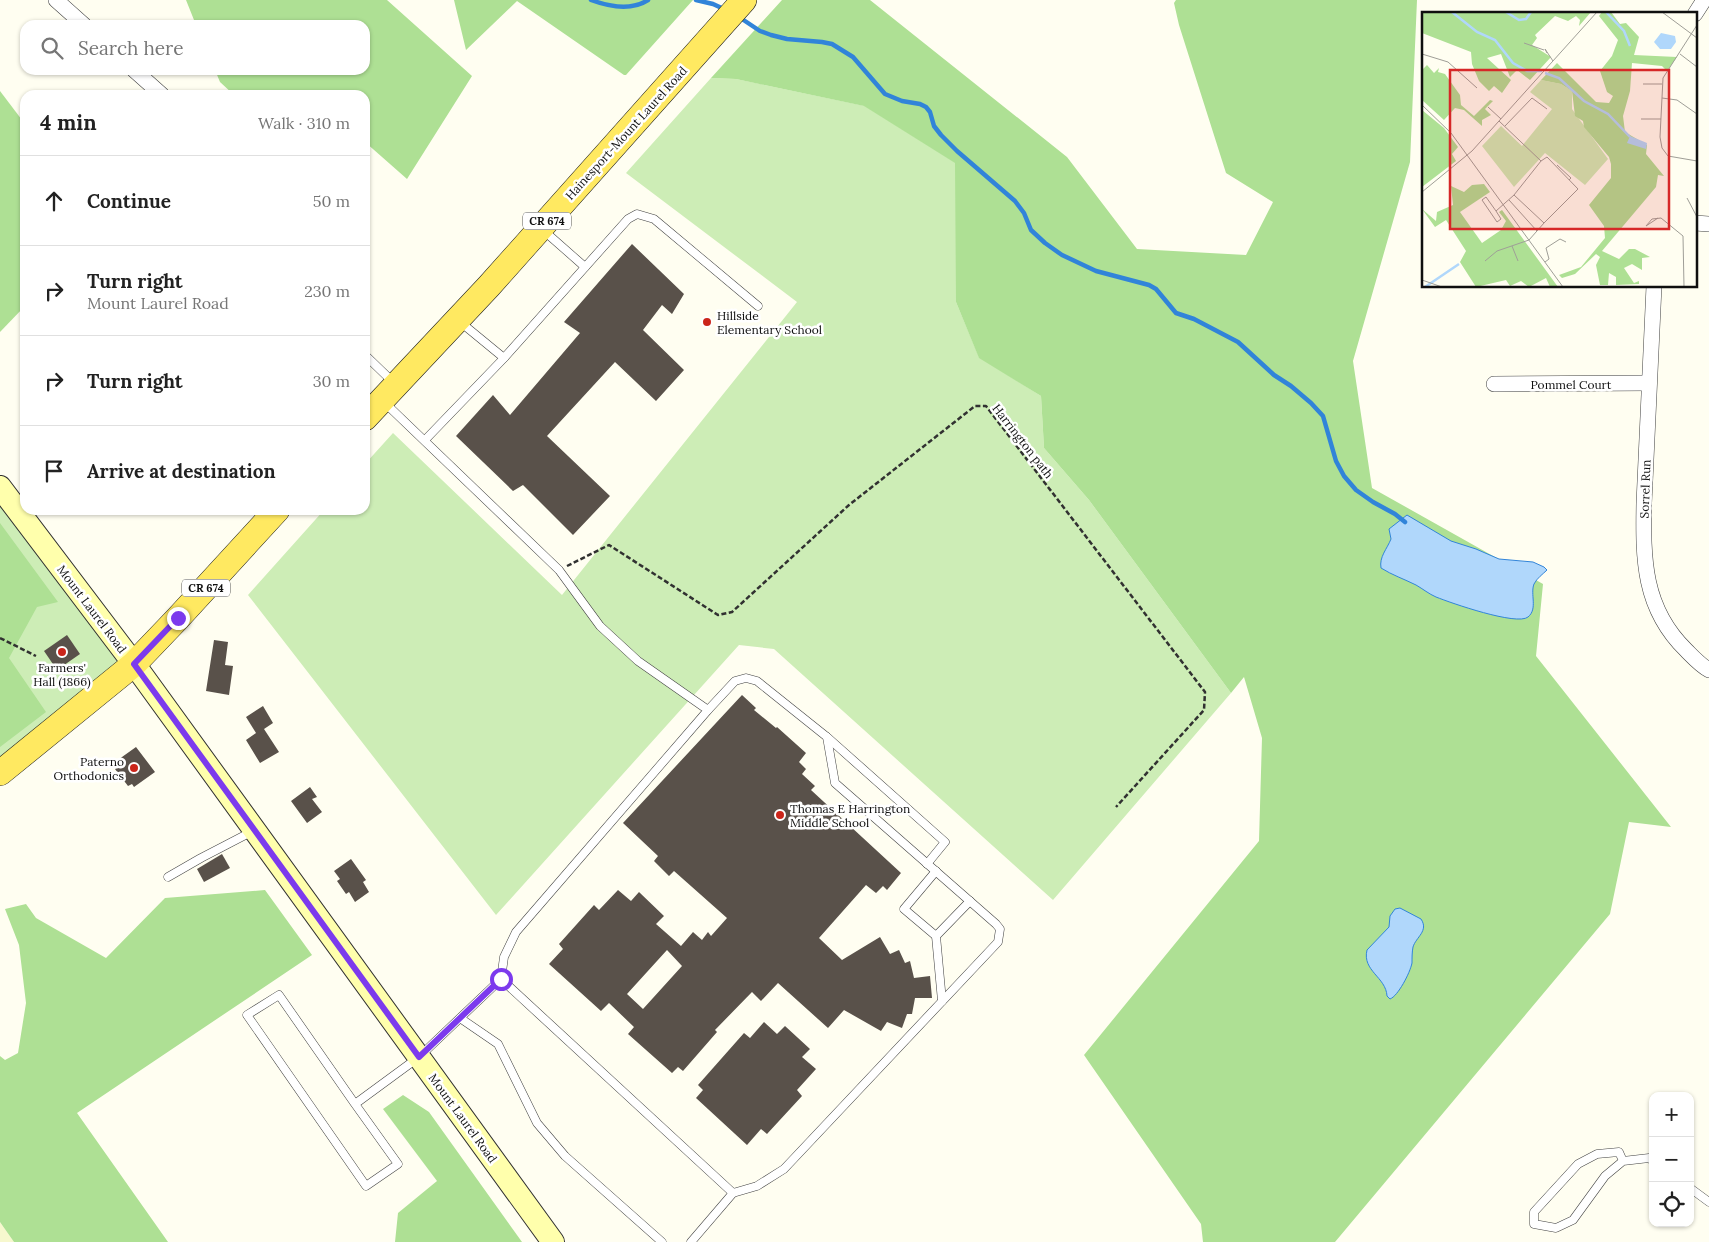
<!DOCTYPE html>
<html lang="en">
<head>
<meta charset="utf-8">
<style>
	:root { --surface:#fff; --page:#f6f6f6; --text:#222; --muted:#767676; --line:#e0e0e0 }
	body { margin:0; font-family:Lora,serif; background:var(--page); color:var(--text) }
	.controls { position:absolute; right:15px; bottom:15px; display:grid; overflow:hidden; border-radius:10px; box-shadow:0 1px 4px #0004 }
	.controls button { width:45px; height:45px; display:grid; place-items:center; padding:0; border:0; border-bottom:1px solid var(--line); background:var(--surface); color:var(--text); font:25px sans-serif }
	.stop { position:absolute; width:15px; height:15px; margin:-11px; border:4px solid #7c3aed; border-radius:50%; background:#fff }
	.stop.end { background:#7c3aed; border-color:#fff; box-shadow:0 1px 5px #0008 }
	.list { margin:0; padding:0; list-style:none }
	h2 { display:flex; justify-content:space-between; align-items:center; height:65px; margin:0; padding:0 20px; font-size:21px }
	h2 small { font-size:16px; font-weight:400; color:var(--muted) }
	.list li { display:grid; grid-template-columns:32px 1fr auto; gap:15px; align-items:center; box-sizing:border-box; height:90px; padding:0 20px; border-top:1px solid var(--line) }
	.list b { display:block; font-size:19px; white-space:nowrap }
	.list p { margin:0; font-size:16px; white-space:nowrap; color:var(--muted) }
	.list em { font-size:16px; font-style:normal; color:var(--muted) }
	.icon { flex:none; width:28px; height:28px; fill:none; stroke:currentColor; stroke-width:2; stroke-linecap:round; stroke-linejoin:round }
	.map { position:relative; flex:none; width:1709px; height:1242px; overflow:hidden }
	.search { position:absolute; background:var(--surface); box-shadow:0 1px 4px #0004; left:20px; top:20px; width:350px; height:55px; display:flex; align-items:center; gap:12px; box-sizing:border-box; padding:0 18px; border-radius:15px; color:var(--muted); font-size:19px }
	.panel { position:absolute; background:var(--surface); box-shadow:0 1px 4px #0004; left:20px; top:90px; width:350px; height:425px; border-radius:15px }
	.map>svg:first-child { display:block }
</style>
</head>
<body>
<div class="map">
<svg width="1709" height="1242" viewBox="0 0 1709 1242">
	<rect width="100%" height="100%" fill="#fffef1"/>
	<path fill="#f7f8ce" d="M0,1222L14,1242H0Z"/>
	<g fill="#cdedb6">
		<path d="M711,78L736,79L865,106L956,163V302L979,357L1041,396L1044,448L1089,500L1231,693L1053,900L774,649L739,645L496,915L248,595L324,510H365V464L393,433L562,595L797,302L626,173Z"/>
		<path d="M0,491L134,664L0,771Z"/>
	</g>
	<g fill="#aee094">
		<path d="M186,0H387L472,76L407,179L365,142V95H234L220,82L215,70H365V25H196Z"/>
		<path d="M454,0H693L626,75H624L517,1L466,50Z"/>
		<path d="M782,0H870L1067,157L1137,249L1246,255L1273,202L1226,173L1179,25L1174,3L1176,0H1417L1410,162L1353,361L1372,488L1543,584L1536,656L1671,827L1629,822L1610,914L1335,1242H1203L1201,1224L1084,1055L1259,841L1262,738L1244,677L1231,693L1089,500L1044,448L1041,396L979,358L956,302L955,163L864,106L736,79L711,78Z"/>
		<path d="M0,91L25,124V306L0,332Z"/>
		<path d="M0,523L58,602L37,607L9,658L46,712L0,747Z"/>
		<path d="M265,890L312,955L77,1113L168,1242H14L0,1222V1056L5,1060L18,1053L26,1003L19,945L5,909L26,904L36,918L106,958L165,898Z"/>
		<path d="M403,1095L429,1112L522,1242H395L398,1213L437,1181L383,1109Z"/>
	</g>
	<g fill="#b0d7fb" stroke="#3184d9">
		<path d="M1407,515L1451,541L1476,549L1499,559L1533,562L1544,567L1547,570C1543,574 1537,578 1534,584C1530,594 1538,609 1528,617C1517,626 1451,603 1436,597C1429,594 1423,589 1416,585C1404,579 1392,575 1381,568C1379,557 1387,549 1391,539L1389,529Z"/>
		<path d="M1400,908L1421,919C1429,931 1416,937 1413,947C1412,952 1412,958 1412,963C1410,973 1398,996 1390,999L1387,996C1386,977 1362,971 1367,950L1389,927L1390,916L1395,909Z"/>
	</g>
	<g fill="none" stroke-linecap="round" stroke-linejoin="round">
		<g stroke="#3184d9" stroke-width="4.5">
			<path d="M591,0C610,7 631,11 648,0"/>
			<path d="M696,0L713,4L726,10"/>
			<path d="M739,17L760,31L771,35L787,39L822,42L832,44L853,57L885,94L902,101L920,104L926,107L930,112L934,126L941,135L957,151L1015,201L1024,213L1031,230L1045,243L1062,255L1096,271L1149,285L1156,289L1176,313L1194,319L1238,342L1274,375L1291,386L1311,403L1323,416L1336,461L1344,476L1356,490L1373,502L1395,514L1405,522"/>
		</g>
	</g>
	<g fill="#59514a" fill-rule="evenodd">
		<path d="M632,244L684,294L672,314L662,305L643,330L684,370L656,401L615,362L547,436L610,496L573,535L523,485L513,491L456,436L493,395L510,415L580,333L564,322Z"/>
		<path d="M67,635L80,654L57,670L44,651Z"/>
		<path d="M214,640L228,642L225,665L233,666L229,695L206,691Z"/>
		<path d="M742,695L756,708L754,710L776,728L777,727L806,753L799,762L806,769L802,774L815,786L811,790L901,873L887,890L883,886L876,893L866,885L819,938L842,960L880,937L890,954L899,950L905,963L910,961L914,978L930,976L932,998H915L912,1014H907L902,1028L887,1022L881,1031L844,1010L828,1028L778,983L761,1001L752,992L715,1030L717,1032L683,1071L678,1067L672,1073L628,1034L634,1027L609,1003L601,1011L549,964L563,949L559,944L594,905L599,910L618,890L631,901L639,892L664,916L656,924L681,946L693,932L702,940L708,932L711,936L727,918L674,871L669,876L654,861L658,856L623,823ZM667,950L682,966L643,1009L627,994Z"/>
		<path d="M263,706L273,723L264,729L279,752L260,763L246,740L256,733L246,717Z"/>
		<path d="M136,747L155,772L134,787L132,784L128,786L115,769L119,766L115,762Z"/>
		<path d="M310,787L317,797L312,799L322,812L307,823L291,801Z"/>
		<path d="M222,854L230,868L204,882L197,869Z"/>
		<path d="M351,859L366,880L363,882L369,892L355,902L349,892L346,894L337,881L340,879L334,871Z"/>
		<path d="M764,1022L777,1034L785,1026L810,1049L802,1057L816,1069L797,1090L802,1096L767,1134L761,1129L747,1145L696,1098L703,1090L698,1085L744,1033L750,1038Z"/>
	</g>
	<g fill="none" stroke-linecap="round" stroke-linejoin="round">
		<defs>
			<g id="service">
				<path d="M543,230L585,267"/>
				<path d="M459,321L504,358"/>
				<path d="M365,355L393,382"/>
				<path d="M384,402L559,570L600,626L638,661L708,710L516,932L504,957L501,979L733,1193L691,1242"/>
				<path d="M425,440L504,358L628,219L637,214L654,219L758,306"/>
				<path d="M708,710L735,681L746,678L757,681L827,737L835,783L996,924L1000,929L998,942L784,1169L757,1186L733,1193"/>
				<path d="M827,737L945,842L927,864"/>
				<path d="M936,871L904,909L936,936"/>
				<path d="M168,877L201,858L253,831"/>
				<path d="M942,1001L936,936L970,901"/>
				<path d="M460,1018L498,1044L537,1123L565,1156L662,1242"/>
				<path d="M355,1104L279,995L247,1015L366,1186L398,1164L355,1104L419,1057L501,979"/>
				<path d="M1623,1161L1619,1152L1597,1154L1578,1164L1534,1212V1224L1556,1228L1573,1220L1605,1176L1623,1161L1649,1158L1653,1161"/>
				<path d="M1690,1188L1709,1202"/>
			</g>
			<g id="minor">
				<path d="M56,0L84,25"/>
				<path d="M1695,14L1704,0"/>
				<path d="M134,70L162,95"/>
				<path d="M1695,223L1709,224"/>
				<path d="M1654,286L1644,503C1643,559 1643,608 1686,650C1693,657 1700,665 1709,670"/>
				<path d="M1494,384L1649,383"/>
			</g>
			<path id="secondary" d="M0,487L134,664L553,1242"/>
			<g id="primary">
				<path d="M365,418L489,286L744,0"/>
				<path d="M0,773L134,664L178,618L277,510"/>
			</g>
		</defs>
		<use href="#service" stroke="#424242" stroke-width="9"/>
		<use href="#minor" stroke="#424242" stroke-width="16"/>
		<use href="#secondary" stroke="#313131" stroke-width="24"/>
		<use href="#primary" stroke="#202020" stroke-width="26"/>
		<g stroke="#313131" stroke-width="2.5" stroke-dasharray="5 2.5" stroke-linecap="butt">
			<path d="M567,566L609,545L718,615L732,612L849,505L975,406H986L1205,692L1204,710L1116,807"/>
			<path d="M0,638L36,656"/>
		</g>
		<use href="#service" stroke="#fff" stroke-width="8"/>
		<use href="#minor" stroke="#fff" stroke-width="15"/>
		<use href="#secondary" stroke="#ffffac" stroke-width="22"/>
		<use href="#primary" stroke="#ffe961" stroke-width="25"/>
	</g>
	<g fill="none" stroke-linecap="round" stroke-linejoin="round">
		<path stroke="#7c3aed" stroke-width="6" d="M178,618L134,664L419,1057L501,979"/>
	</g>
	<g fill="#cb251a" stroke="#fff" stroke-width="2">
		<circle cx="707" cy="322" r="5"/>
		<circle cx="62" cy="652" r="5"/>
		<circle cx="134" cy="768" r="5"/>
		<circle cx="780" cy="815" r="5"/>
	</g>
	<g text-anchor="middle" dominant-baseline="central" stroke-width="5" stroke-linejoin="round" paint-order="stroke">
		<g fill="#fff" stroke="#575757" stroke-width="1">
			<rect x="523" y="212.5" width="48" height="17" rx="4"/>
			<rect x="182" y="579.5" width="48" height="17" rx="4"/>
		</g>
		<g font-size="11" font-weight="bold" fill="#0f0f0f">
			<text x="547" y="221">CR 674</text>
			<text x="206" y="588">CR 674</text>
		</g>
		<g font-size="12" fill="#0f0f0f" stroke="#fff">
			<text transform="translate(626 133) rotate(-48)">Hainesport-Mount Laurel Road</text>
			<text x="1571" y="384">Pommel Court</text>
			<text transform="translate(1023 441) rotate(52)">Harrington path</text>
			<text transform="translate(1645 489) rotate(-88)">Sorrel Run</text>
			<text transform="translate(92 609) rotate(53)">Mount Laurel Road</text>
			<text transform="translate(463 1118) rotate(54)">Mount Laurel Road</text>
		</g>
		<g font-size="12" fill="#0f0f0f" stroke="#fff" text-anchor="start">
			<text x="717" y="315">Hillside<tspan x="717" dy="14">Elementary School</tspan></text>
			<text x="62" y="667" text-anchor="middle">Farmers'<tspan x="62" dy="14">Hall (1866)</tspan></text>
			<text x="124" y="761" text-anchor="end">Paterno<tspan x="124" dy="14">Orthodonics</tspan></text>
			<text x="790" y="808">Thomas E Harrington<tspan x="790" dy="14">Middle School</tspan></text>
		</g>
	</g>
	<g transform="translate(1422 12)">
		<rect width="275" height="275" fill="#fffef1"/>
		<path d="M119,68L139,72L150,79V97L186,147L163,173L123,141L92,175L60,134L79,114L100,134L130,97L108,80Z" fill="#cdedb6"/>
		<path d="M0,0H169L157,14L158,8L154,4L146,9L133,4L113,23L115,26L110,33L129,45L108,68L95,58L88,65L79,42L65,46L89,68L80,81L72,74L67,79L57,69L50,52L49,40L0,21ZM180,0H189L198,12L204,11L217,25L212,43L255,45L245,59L240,54L210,51L208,79L201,104L203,120L225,133L224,142L242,164L236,163L234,175L180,239L197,247L207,237H213L228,245L220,246V258L210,252L202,256L212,271L217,269V272L194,273V265L187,261L186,273H178L174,253L178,245L174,242L153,262L140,266L137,263L159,255L183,226L182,214L167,193L189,166V152L187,145L162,115L161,109L153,104L150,79L139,72L119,68L135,51L174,90L187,91L191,84L185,80L178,59L190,44L196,28L177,4ZM5,53L12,61L17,56L16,60L23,62L38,83L39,93L52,104L68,88L71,89L63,97L69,103L60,108V114L42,98L33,96L22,108L0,88V58ZM0,98L22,116L36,135L30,142L34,149L0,175ZM62,172L68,180L38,200L60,231L79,218L84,209L77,200L80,198L136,275H128L124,266L107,275L99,269L88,274L84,268L54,275L38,250L44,239L24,208L13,215L0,197L14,209L15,200L31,193L29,174L42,180L50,173Z" fill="#aee094"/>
		<path d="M239,21L253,24L254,30L249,37H238L232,30ZM208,124L225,131L224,137L205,131Z" fill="#b0d7fb"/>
		<path fill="none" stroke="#b0d7fb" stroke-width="2.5" d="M30,0L55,20L73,28L91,51L105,59H120M84,0L97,8L104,7L109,0M184,0L202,19L208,34M123,61L137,66L162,89L186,102L208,125M3,275L37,252"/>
		<path fill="none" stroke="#9f9e97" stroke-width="1" d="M240,0L275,26M275,13L241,66L238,125L240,136L246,144L275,149M102,31L122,38M125,41L123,37L131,49M0,42L26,50L55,76M258,42L275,55M221,72H240M240,86L255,88L275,102M0,93L29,121L141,275M66,95L79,107M219,107H239M83,114L110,86L125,97M119,149L125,145L156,177L122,211M135,153L149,166L147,168M0,180L50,139L175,0M265,186L275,205M87,188L115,219M74,199L64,185L60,188L75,210L79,207L74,199L92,183M236,206L224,214L230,207L239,206L261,224L262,275M90,234L96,249M63,249L75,239L107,228L122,211L92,183L119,149L77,109M123,250L127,247L124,236L138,227L144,230M0,268L20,275"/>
		<path fill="#d62828" fill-opacity="0.15" stroke="#d62828" stroke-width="2.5" d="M28,58H247V217H28Z"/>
		<rect width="275" height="275" fill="none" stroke="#0f0f0f" stroke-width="2.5"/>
	</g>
</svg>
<div class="controls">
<button>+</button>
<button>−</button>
<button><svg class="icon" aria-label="locate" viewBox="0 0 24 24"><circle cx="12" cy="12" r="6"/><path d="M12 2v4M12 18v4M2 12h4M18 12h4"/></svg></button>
</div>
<div class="stop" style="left:501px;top:979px"></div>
<div class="stop end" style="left:178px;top:618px"></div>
<div class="search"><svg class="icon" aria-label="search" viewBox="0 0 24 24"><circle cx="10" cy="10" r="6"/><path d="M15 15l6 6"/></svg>Search here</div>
<section class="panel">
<h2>4 min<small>Walk · 310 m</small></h2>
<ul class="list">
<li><svg class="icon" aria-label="ahead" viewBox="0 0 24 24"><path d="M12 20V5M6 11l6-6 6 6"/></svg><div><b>Continue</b></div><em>50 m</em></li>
<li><svg class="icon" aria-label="right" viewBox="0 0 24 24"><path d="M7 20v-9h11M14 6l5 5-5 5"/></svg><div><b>Turn right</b><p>Mount Laurel Road</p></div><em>230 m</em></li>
<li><svg class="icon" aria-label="right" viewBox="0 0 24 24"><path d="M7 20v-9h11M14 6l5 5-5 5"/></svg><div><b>Turn right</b></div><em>30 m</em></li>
<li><svg class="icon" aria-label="arrive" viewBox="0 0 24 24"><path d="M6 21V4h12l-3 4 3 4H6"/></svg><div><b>Arrive at destination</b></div></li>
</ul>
</section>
</div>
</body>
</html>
